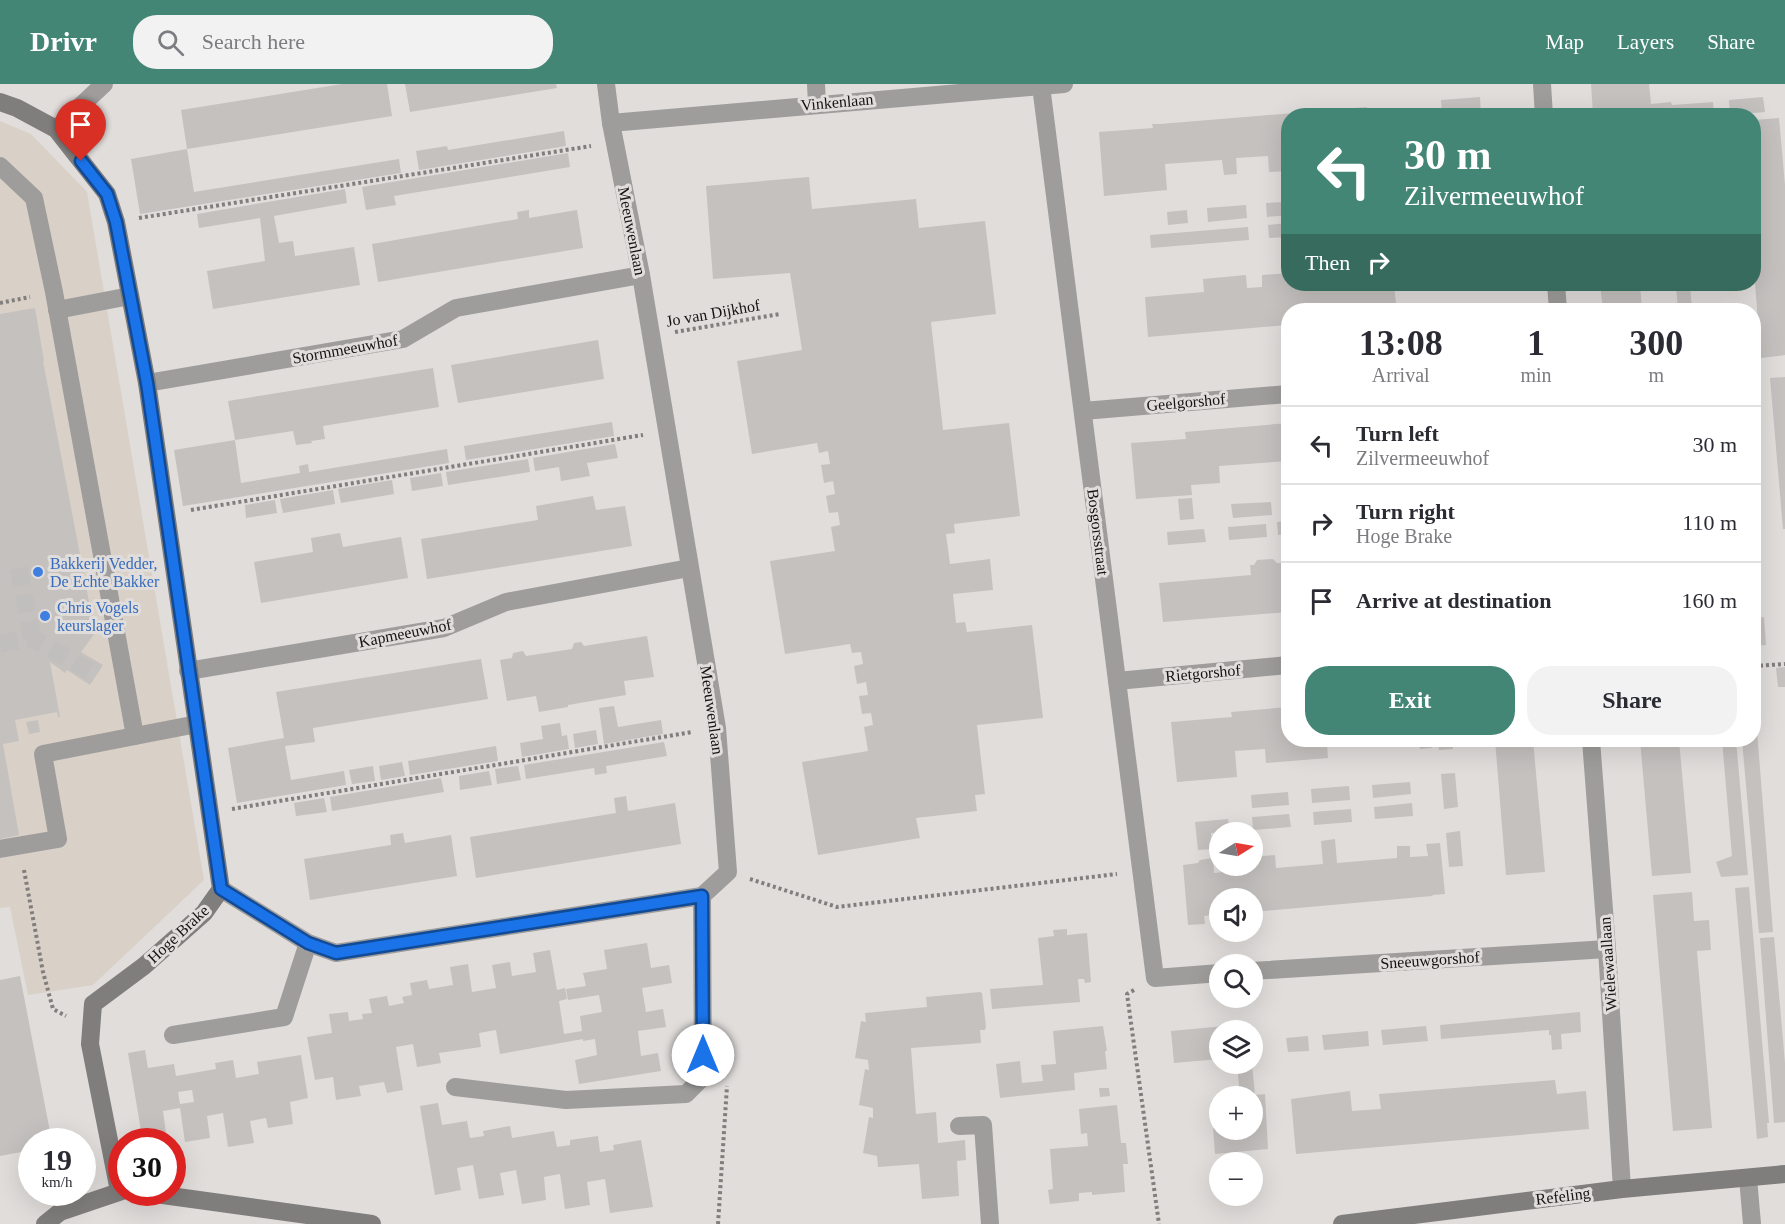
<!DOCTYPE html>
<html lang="en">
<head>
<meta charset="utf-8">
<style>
  body { margin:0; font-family:Georgia,serif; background:#f2f2f3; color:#2b2b33; height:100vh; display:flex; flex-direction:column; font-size:22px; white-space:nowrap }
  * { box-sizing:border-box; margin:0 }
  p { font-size:20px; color:#7c7c81 }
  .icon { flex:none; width:33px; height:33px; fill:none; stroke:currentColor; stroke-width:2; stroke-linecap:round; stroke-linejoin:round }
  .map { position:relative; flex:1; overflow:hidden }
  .side { position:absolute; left:1281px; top:219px; width:480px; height:444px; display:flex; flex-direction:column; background:#fff; border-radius:24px; box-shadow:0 6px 24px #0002 }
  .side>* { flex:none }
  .hud { position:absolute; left:1281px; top:24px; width:480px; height:183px; border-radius:24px; box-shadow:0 6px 24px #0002; background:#448676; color:#fff; overflow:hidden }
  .needle { width:39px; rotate:79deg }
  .controls { position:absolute; left:1209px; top:738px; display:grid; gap:12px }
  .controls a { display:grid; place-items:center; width:54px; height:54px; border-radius:50%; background:#fff; box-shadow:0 6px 24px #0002; font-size:30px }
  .speed { position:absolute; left:18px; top:1044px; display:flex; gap:12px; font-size:30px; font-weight:700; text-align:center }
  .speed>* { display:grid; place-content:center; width:78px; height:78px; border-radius:50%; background:#fff; box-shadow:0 6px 24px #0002; line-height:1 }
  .speed small { font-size:15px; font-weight:400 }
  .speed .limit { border:9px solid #d22; background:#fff; color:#111 }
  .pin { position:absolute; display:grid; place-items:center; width:51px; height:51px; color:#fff; margin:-62px -26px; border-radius:50% 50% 50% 0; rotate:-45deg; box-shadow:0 0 6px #0007 }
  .pin .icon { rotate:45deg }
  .me { position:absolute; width:66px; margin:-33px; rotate:0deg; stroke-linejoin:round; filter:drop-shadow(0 0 4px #0008) }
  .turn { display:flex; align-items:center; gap:21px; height:126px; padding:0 24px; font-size:27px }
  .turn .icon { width:78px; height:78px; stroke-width:2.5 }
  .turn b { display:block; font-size:42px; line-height:51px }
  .then { display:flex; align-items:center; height:57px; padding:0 24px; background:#0003; gap:12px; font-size:22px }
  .eta { display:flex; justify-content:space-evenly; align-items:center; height:102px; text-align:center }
  .eta b { font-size:36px; font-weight:700; line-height:42px }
  .action { display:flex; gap:12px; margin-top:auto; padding:12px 24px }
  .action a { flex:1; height:69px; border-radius:24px; background:#448676; color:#fff; font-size:24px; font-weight:700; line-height:69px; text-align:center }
  .action a+a { background:#f2f2f3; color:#2b2b33 }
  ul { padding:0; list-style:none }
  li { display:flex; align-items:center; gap:18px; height:78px; padding:0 24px; border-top:2px solid #e1e1e2 }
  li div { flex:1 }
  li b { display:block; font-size:22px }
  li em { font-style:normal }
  header { display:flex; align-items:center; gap:36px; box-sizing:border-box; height:84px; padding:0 30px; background:#448676; color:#fff }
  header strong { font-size:28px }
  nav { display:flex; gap:33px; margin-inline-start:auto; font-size:21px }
  .search { width:420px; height:54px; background:#f2f2f3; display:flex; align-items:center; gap:15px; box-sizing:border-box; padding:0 21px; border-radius:24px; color:#7c7c81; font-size:22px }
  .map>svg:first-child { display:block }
  .built { fill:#d9d0c8 }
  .building { fill:#c5c1bf; fill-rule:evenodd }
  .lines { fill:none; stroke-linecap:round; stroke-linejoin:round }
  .street-tunnel { stroke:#c1bfbd; stroke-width:18; stroke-dasharray:18 9; stroke-linecap:butt }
  .path { stroke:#817f7d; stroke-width:4; stroke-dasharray:3 3; stroke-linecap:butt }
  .lane { stroke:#9e9d9c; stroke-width:18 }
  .street { stroke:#9e9d9c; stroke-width:18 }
  .secondary { stroke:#7f7e7c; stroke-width:18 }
  .route-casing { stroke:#114b97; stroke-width:15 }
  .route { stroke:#1a73e8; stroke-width:10 }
  .shop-dot { fill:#3f7fe0; stroke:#e0dddb; stroke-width:2 }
  .labels { text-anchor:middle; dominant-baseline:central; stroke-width:6; stroke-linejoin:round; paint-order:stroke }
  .street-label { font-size:16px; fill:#141312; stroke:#e0dddb }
  .shop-label { font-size:16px; fill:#366cbe; stroke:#e0dddb; text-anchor:start }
</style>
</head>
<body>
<header>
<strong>Drivr</strong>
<div class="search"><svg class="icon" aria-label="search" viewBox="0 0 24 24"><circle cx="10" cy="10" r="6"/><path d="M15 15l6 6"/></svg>Search here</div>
<nav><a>Map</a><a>Layers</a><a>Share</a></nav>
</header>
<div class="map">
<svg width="1785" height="1140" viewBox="0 0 1785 1140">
  <rect width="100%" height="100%" fill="#e0dddb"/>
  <!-- built -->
  <polygon class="built" points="0,37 31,50 87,108 204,796 93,901 28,911 10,823 0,824"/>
  <!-- building -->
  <g class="building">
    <polygon points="342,0 387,0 392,32 187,65 181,26"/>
    <polygon points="405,0 556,0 557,4 410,28"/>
    <polygon points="1591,0 1649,0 1651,20 1671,18 1672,21 1713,18 1714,32 1652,32 1651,26 1593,31"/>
    <polygon points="1480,13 1481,32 1442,32 1441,16"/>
    <polygon points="1763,13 1765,28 1730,31 1729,16"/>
    <polygon points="1367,23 1368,32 1288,32 1288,87 1269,88 1268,72 1236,74 1237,90 1224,91 1222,76 1165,80 1167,106 1104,112 1099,48 1153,44 1152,40 1160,40"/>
    <polygon points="1779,34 1785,101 1785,271 1761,274 1754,187 1754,36"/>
    <polygon points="564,47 566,62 419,86 416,67 447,62 448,66"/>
    <polygon points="187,65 194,108 399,75 401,89 140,130 131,75"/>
    <polygon points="568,69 570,83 394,112 396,121 366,126 362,103"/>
    <polygon points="809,93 812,125 916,115 919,144 985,137 996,230 931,238 943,346 1009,339 1020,432 954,440 955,449 946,450 950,480 990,475 993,506 953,510 956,539 965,538 967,548 1032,541 1043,634 977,641 985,710 975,711 977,727 916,734 920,754 818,771 802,678 868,667 864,643 873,641 871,629 862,630 859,612 868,611 866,598 857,600 854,582 863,580 861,568 852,569 850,560 785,570 770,477 835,467 831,443 840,441 838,428 829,429 826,412 835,410 833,397 824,399 821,381 830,380 828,367 819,369 817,359 752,370 737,277 802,266 790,189 713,195 706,102"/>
    <polygon points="345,105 347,119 274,132 279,159 293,157 295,172 354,163 360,201 213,225 207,187 265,177 260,134 199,144 197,130"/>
    <polygon points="1285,110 1288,110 1288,131 1267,133 1266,119 1285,118"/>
    <polygon points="1246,121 1247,134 1208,138 1207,124"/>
    <polygon points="529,126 529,134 577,126 583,164 378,198 372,160 518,135 517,128"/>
    <polygon points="1187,126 1188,139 1168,141 1167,128"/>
    <polygon points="1288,139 1288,153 1269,154 1268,141"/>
    <polygon points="1248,143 1249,156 1151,164 1150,151"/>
    <polygon points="1288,189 1288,200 1394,200 1396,220 1384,221 1384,226 1288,226 1288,241 1148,253 1145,213 1204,208 1203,195 1246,191 1247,204 1262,203 1262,191"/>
    <polygon points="1600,200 1640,200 1642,226 1603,226"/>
    <polygon points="1695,200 1710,200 1710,206 1696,207"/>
    <polygon points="1690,201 1692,226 1678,226 1676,202"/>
    <polygon points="35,224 44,277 43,277 95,549 81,568 103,581 90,601 67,586 65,589 50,578 60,633 58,633 57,628 15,636 19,657 3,660 19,751 0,755 0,230"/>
    <polygon points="598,256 604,295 458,319 451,281"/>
    <polygon points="433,284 439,323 323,342 325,355 311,357 312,359 296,361 293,347 235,356 228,317"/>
    <polygon points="1785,293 1785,445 1783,445 1770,294"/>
    <polygon points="612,338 614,352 466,376 464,362"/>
    <polygon points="1288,339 1288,377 1219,382 1220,399 1191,401 1192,411 1136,415 1131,359 1186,355 1185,348"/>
    <polygon points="235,356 241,399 300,389 299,382 308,380 309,388 447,365 449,379 183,422 174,366"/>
    <polygon points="615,360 618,374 587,379 590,392 561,397 559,383 535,387 533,374"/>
    <polygon points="528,375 530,388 448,401 446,388"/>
    <polygon points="441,389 443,402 412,407 410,394"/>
    <polygon points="392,396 394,410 341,419 338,405"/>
    <polygon points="333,406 335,420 283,429 280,415"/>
    <polygon points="593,412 596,426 625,422 632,462 427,495 421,455 538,436 536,422"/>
    <polygon points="1192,414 1194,435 1180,436 1178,415"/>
    <polygon points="275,416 277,429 246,434 245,421"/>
    <polygon points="1271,418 1272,431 1233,434 1231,420"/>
    <polygon points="1288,437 1288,450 1278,451 1277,438"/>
    <polygon points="1266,440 1267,453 1229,456 1228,443"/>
    <polygon points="1204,445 1206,458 1168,461 1167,448"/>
    <polygon points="340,449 343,463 401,453 408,494 261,519 254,478 313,468 311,454"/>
    <polygon points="1273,475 1277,479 1281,479 1281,487 1288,486 1288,528 1163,538 1159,499 1251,491 1250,481 1254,481 1257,476"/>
    <polygon points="1764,533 1766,561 1754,562 1754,534"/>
    <polygon points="647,552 654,593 624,597 626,611 568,621 568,623 539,628 536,612 507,617 500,576 512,574 513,569 523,567 526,572 572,565 574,559 581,558 584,562"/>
    <polygon points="481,575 488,615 313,644 315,658 285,662 291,696 344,687 346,701 237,719 228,664 284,654 276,608"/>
    <polygon points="1785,583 1785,603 1778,603 1776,584"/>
    <polygon points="614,622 618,643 661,636 663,650 604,660 599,624"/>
    <polygon points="1288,623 1288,656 1360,656 1360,657 1327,660 1328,674 1266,679 1265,665 1235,667 1237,693 1177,698 1171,638 1232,633 1231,628"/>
    <polygon points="1754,627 1756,634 1773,848 1759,849 1742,656 1754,656"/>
    <polygon points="38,636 40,648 29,650 26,638"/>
    <polygon points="560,639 562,652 567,651 569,665 522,673 520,659 543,655 541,642"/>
    <polygon points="596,646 598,660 575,664 573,650"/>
    <polygon points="1419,656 1432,656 1432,664 1420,665"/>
    <polygon points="1438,656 1452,656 1453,665 1439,666"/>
    <polygon points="1495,656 1533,656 1545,788 1506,791"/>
    <polygon points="1640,656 1679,656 1691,789 1652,792"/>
    <polygon points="1722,656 1736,656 1748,791 1721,793 1716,778 1732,772"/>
    <polygon points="664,658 667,672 606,682 607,689 595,691 594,684 526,695 524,681"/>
    <polygon points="496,662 498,677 410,691 408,677"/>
    <polygon points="402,678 405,692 381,696 379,682"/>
    <polygon points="373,682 375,697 352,700 349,686"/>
    <polygon points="518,682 521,696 497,700 495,685"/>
    <polygon points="489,687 492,701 460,706 459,692"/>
    <polygon points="1455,689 1458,723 1444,725 1441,690"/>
    <polygon points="441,694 444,708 332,727 330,713"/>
    <polygon points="1410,698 1411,710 1373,714 1372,701"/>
    <polygon points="1349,702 1350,716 1312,719 1311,705"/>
    <polygon points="1288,708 1289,721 1252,724 1251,711"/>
    <polygon points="626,712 628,727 675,719 681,760 476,794 470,753 616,729 614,714"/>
    <polygon points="324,714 327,728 296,732 294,719"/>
    <polygon points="1412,719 1413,732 1375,735 1374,723"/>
    <polygon points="1351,725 1352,738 1314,741 1313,728"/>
    <polygon points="1289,730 1291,743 1253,746 1252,733"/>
    <polygon points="1228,735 1230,748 1211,749 1212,765 1198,766 1195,738"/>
    <polygon points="1460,747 1463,782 1449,783 1446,749"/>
    <polygon points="403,749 405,759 451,751 457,792 310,816 304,775 391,761 390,751"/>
    <polygon points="1335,755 1337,779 1397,774 1397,762 1410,762 1410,773 1428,772 1426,760 1440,759 1445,810 1433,811 1432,812 1252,828 1252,814 1220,814 1220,830 1204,832 1205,840 1188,841 1183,781 1198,779 1200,776 1213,774 1214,789 1245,786 1245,782 1252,782 1252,773 1275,771 1276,784 1323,780 1321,757"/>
    <polygon points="1749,803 1769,1039 1767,1039 1768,1053 1757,1055 1735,804"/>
    <polygon points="1692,808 1694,837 1709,836 1711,866 1697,867 1712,1044 1673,1047 1653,811"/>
    <polygon points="1067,845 1067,851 1087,849 1091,898 1085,899 1084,895 1078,895 1080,918 992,925 990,905 1043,901 1038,854 1054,852 1053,846"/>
    <polygon points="1774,853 1785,979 1785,1038 1774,1039 1760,854"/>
    <polygon points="647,859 651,884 669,881 672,899 642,904 646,928 663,925 666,943 638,947 641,972 658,969 661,987 579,1000 575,976 597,971 595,955 583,957 583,955 500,970 496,946 479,949 481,963 439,969 441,979 417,983 413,960 396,963 403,1006 387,1009 384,998 359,1002 361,1012 336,1016 333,993 315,996 307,953 332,949 329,930 348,928 349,937 363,935 362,930 372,929 369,915 387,912 389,922 404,919 402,913 412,911 410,899 427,896 429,905 453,901 450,883 468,880 472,908 496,904 492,881 510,878 512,892 536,888 533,869 550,866 557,906 565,904 567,915 559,917 564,950 582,947 580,932 602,928 599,911 568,916 566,905 586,902 583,889 607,885 604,866"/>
    <polygon points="20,892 52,1058 32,1058 32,1066 0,1072 0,896"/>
    <polygon points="980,908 982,909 986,942 985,946 980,946 981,959 911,964 916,1030 936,1028 938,1059 965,1056 966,1076 957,1077 959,1112 922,1115 919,1080 878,1083 877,1072 863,1069 869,1033 873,1034 873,1024 859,1021 865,985 869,986 868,976 855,974 861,937 866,938 865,929 927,923 926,913"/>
    <polygon points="1580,928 1581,948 1561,950 1562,965 1552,966 1551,951 1549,951 1549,946 1441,955 1440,941"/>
    <polygon points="1246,940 1247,946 1220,946 1220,975 1174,979 1171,947"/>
    <polygon points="1103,942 1107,967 1105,967 1107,985 1074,989 1075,1006 1000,1014 996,980 1020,977 1022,999 1043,997 1041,981 1056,980 1053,947"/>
    <polygon points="1426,942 1428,957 1383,961 1381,946"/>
    <polygon points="1368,947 1369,962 1324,966 1322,951"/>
    <polygon points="1308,952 1309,967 1288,968 1286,954"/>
    <path d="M145 966 148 984 174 980 176 992 216 985 215 979 233 976 236 994 259 990 257 978 301 971 308 1014 290 1018 293 1040 268 1044 266 1034 250 1037 254 1059 228 1063 223 1029 207 1032 210 1054 185 1058 180 1024 163 1027 166 1049 142 1053 128 969ZM192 1006 194 1018 180 1020 178 1008Z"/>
    <polygon points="1237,980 1252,980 1255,1011 1265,1010 1268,1065 1215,1070 1211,1017 1220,1016 1220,1046 1252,1046 1252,1012 1240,1012"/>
    <polygon points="1555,996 1557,1010 1586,1007 1589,1045 1296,1070 1291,1015 1350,1007 1352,1027 1381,1025 1379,1010"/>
    <polygon points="1099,1004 1109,1004 1110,1012 1100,1013"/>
    <polygon points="438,1019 442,1041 467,1037 470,1054 484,1052 483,1047 510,1042 512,1054 554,1047 557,1063 570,1061 570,1056 598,1052 600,1068 614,1066 613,1061 641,1056 653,1123 610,1129 605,1095 587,1098 590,1121 565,1125 560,1090 544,1093 546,1116 522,1120 516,1086 500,1089 504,1111 479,1115 473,1081 457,1084 461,1106 435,1111 420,1022"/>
    <polygon points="1117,1021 1121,1059 1126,1059 1128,1080 1123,1080 1125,1108 1092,1111 1092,1108 1079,1109 1079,1117 1050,1120 1048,1106 1053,1105 1050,1065 1088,1062 1087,1049 1081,1050 1079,1025"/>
  </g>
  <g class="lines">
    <!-- street-tunnel -->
    <g class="street-tunnel">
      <polyline points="19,484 32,554"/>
      <polyline points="0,560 32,554 97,591"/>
    </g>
    <!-- path -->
    <g class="path">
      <polyline points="139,134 591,62"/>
      <polyline points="0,219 30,213"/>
      <polyline points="675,248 780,230"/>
      <polyline points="191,426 643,351"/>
      <polyline points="1754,582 1785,580"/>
      <polyline points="232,725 692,648"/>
      <polyline points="24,786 43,888 53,925 66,932"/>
      <polyline points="750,795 837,823 1117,790"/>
      <polyline points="1134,906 1127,910 1159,1140"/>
      <polyline points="718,1140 727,1002"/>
    </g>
    <!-- lane -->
    <g class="lane">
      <polyline points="816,0 817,20"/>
      <polyline points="0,82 34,114 54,208 135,652 197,640"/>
      <polyline points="57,226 130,212"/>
      <polyline points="0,765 58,755 43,670 135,652"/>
      <polyline points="959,1042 983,1041 990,1140"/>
    </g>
    <!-- street -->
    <g class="street">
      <polyline points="1542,0 1544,32"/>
      <polyline points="1041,2 1155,894 1220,889"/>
      <polyline points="611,39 1064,0"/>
      <polyline points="56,45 104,0"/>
      <polyline points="1556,200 1558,226"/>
      <polyline points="147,299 403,255 456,224 641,191"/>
      <polyline points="1083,327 1288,310"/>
      <polyline points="188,587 444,544 506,518 689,484"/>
      <polyline points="1117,597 1288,581"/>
      <polyline points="1591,656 1607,865 1622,1105"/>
      <polyline points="221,805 308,859 336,869 702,812"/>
      <polyline points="1252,887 1607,865"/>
      <polyline points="173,951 284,933 308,859"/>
      <polyline points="455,1003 566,1016 686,1010 703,993 702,812 728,788 717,644 641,191 611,39 606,0"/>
      <polyline points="1748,1094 1752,1140"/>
    </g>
    <!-- secondary -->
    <g class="secondary">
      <polyline points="0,18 17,24 56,45 107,110 116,138 147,299 221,805 204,829 144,882 93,920 90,960 119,1107"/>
      <polyline points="141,1108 372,1140"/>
      <polyline points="45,1140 60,1128 122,1107"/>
      <polyline points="1342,1140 1622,1105 1785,1090"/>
    </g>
  </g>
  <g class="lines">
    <defs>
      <polyline id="route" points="81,77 107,110 116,138 147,299 221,805 308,859 336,869 702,812 703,971"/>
    </defs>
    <!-- route casing -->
    <use href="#route" class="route-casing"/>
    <!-- route -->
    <use href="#route" class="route"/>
  </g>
  <!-- markers -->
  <g class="shop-dot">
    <circle cx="38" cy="488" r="6"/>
    <circle cx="45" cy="532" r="6"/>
  </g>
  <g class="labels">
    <!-- street labels -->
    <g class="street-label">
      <text transform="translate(837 18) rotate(-5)">Vinkenlaan</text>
      <text transform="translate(632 147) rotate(79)">Meeuwenlaan</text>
      <text transform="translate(713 229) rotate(-10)">Jo van Dijkhof</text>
      <text transform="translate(345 265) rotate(-10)">Stormmeeuwhof</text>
      <text transform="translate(1186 318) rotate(-5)">Geelgorshof</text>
      <text transform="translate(1098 448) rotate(83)">Bosgorsstraat</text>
      <text transform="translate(405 549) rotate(-11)">Kapmeeuwhof</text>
      <text transform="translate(1203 589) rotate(-5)">Rietgorshof</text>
      <text transform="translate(712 626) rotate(82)">Meeuwenlaan</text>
      <text transform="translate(178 850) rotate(-43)">Hoge Brake</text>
      <text transform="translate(1430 876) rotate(-4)">Sneeuwgorshof</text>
      <text transform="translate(1608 880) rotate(-94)">Wielewaallaan</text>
      <text transform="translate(1563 1112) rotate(-7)">Refeling</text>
    </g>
    <!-- shop labels -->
    <g class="shop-label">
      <text x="50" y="479">Bakkerij Vedder,<tspan x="50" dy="18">De Echte Bakker</tspan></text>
      <text x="57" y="523">Chris Vogels<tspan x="57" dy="18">keurslager</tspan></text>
    </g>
  </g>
</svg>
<div class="controls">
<a><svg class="needle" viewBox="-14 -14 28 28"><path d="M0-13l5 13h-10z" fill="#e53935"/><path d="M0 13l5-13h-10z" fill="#7c7c81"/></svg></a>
<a><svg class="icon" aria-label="sound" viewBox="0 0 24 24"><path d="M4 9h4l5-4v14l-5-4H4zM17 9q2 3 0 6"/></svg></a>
<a><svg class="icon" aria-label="search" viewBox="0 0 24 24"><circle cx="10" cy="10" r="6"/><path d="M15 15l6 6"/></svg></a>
<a><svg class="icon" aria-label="layers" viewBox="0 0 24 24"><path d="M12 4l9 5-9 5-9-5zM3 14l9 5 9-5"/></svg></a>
<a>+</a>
<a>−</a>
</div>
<div class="speed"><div>19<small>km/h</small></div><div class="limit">30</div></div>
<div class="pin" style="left:81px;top:77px;background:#d93025"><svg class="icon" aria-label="arrive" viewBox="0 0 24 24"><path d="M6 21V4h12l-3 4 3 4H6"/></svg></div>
<svg class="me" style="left:703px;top:971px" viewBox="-20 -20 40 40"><circle r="19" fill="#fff"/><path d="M0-13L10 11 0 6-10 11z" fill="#1a73e8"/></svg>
<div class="hud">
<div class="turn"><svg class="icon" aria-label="left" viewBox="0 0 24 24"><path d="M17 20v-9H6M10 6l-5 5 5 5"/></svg><div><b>30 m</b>Zilvermeeuwhof</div></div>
<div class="then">Then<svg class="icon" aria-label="right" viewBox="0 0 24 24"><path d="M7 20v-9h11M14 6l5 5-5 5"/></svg></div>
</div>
<section class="side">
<div class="eta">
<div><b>13:08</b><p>Arrival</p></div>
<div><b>1</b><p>min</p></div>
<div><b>300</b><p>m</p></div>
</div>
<ul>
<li><svg class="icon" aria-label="left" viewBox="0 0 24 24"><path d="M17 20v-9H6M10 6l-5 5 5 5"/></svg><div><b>Turn left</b><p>Zilvermeeuwhof</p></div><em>30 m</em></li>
<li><svg class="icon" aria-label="right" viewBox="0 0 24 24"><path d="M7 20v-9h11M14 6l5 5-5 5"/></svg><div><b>Turn right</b><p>Hoge Brake</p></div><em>110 m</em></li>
<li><svg class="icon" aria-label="arrive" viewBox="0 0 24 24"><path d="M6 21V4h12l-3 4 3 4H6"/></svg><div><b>Arrive at destination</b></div><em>160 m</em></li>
</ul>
<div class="action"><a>Exit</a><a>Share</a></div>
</section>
</div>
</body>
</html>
